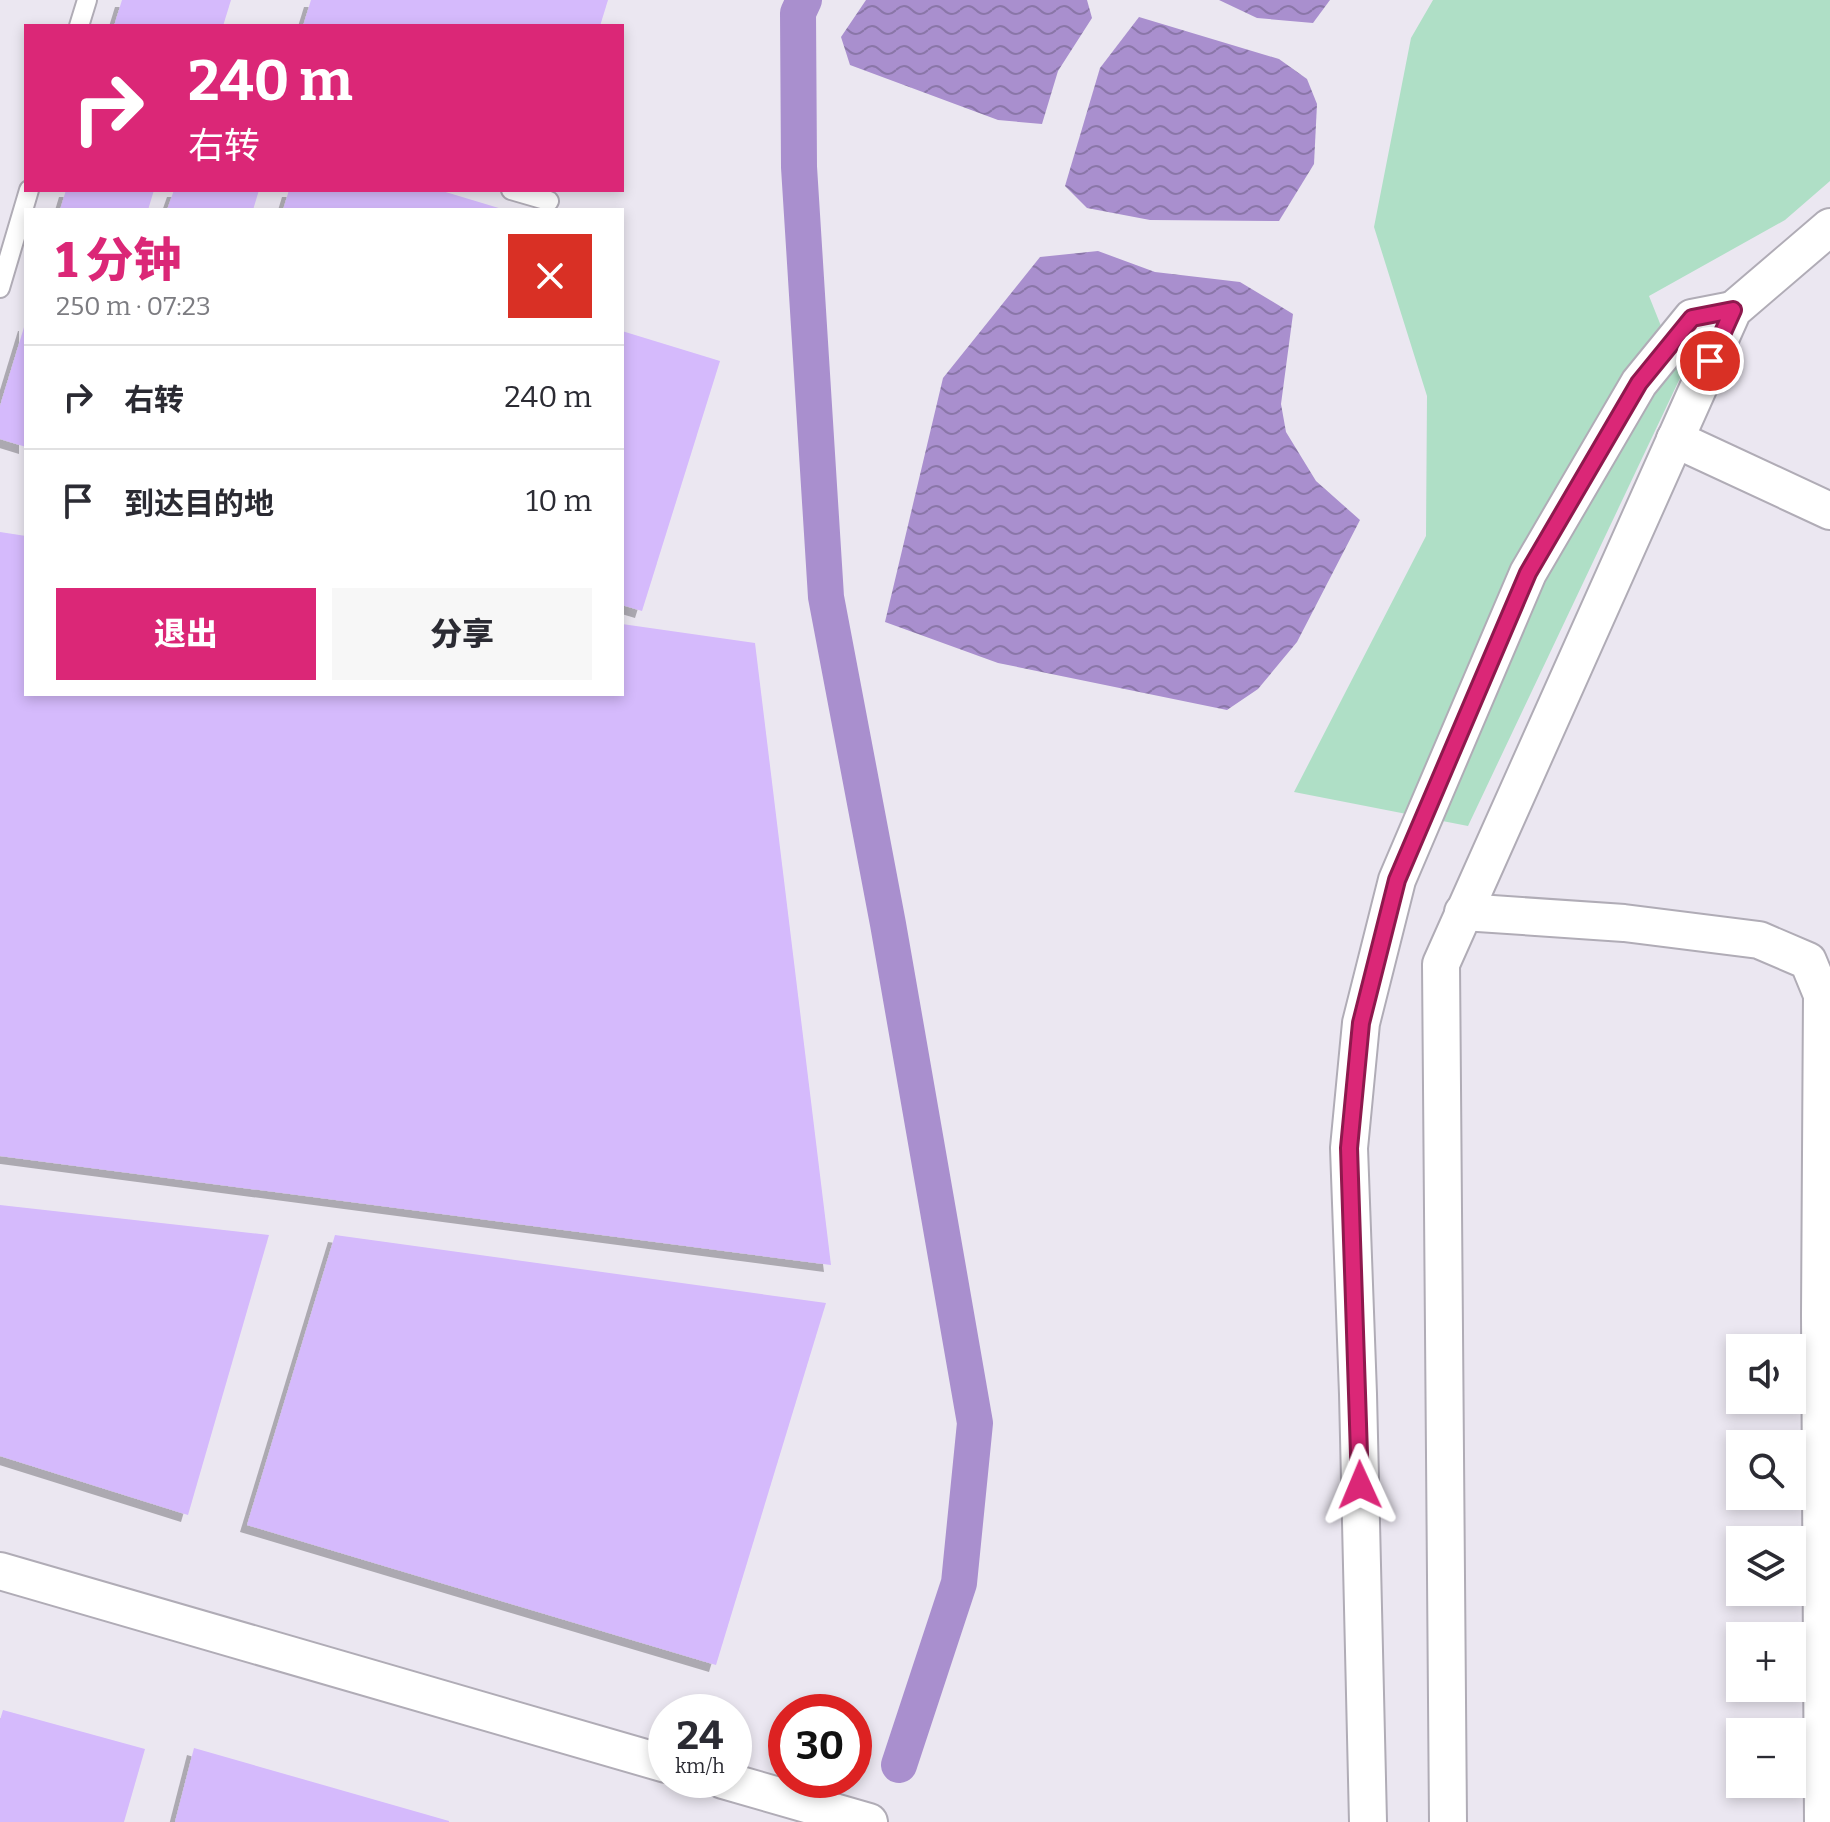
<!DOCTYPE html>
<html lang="zh">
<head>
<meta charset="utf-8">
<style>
  body { margin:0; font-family:Bitter,"Noto Sans SC",serif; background:#f7f7f7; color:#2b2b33; height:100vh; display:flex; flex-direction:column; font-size:30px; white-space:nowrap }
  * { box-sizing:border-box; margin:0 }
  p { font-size:26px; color:#7c7c81 }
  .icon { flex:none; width:44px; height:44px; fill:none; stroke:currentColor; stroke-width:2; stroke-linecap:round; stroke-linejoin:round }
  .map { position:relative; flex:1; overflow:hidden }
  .panel { position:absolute; left:24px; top:208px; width:600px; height:488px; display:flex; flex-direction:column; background:#fff; border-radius:0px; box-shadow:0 4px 12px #0003 }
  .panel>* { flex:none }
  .banner { position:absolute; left:24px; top:24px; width:600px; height:168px; border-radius:0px; box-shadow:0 4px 12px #0003; background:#db2777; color:#fff; overflow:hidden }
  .buttons { position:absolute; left:1726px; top:1334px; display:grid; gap:16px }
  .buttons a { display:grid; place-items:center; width:80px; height:80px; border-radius:0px; background:#fff; box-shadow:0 4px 12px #0003; font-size:40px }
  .speed { position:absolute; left:648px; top:1694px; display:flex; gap:16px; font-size:40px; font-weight:700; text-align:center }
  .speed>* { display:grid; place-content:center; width:104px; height:104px; border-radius:50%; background:#fff; box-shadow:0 4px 12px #0003; line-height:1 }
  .speed small { font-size:20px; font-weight:400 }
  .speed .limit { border:12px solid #d22; background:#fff; color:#111 }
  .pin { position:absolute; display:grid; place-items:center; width:68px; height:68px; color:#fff; margin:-34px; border:4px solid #fff; border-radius:50%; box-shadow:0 2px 8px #0007 }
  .me { position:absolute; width:88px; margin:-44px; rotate:359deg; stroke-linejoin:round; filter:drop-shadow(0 0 6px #0008) }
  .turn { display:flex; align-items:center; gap:28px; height:168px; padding:0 32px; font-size:36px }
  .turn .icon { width:104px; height:104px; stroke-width:2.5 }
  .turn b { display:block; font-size:56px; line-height:68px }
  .round { display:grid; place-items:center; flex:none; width:84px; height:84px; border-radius:0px; background:#f7f7f7 }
  .summary { display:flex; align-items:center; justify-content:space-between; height:136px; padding:0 32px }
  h1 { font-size:48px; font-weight:800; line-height:60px; color:#db2777 }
  .button { display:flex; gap:16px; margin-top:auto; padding:16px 32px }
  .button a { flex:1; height:92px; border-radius:0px; background:#db2777; color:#fff; font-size:32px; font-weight:800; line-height:92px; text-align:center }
  .button a+a { background:#f7f7f7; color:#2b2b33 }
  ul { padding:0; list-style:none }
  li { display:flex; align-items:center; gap:24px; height:104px; padding:0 32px; border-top:2px solid #e1e1e2 }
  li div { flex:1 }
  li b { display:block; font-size:30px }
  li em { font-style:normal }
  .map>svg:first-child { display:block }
  .green { fill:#afdfc6 }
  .water { fill:url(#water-waves) }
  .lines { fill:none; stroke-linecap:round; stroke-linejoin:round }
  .canal { stroke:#a98fce; stroke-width:36 }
  .building { fill:#d5bafc; filter:url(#shadow) }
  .service-casing { stroke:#b0acb6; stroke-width:22 }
  .minor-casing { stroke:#b0acb6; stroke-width:40 }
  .service { stroke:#fff; stroke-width:18 }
  .minor { stroke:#fff; stroke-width:36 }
  .route-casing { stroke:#8e194d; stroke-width:20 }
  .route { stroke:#db2777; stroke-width:14 }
</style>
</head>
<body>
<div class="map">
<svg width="1830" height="1822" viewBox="0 0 1830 1822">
  <defs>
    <pattern id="water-waves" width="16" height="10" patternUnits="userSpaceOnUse" patternTransform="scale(2)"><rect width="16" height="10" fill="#a98fce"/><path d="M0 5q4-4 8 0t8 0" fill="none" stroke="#8a76a8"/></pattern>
    <filter id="shadow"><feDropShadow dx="-7" dy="7" stdDeviation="0" flood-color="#0004"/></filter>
  </defs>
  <rect width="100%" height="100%" fill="#ebe7f1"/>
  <!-- green -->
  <polygon class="green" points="1433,0 1830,0 1830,181 1785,220 1649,296 1681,376 1468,826 1294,792 1426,536 1427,396 1374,227 1411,38"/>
  <!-- water -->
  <g class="water">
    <polygon points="866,0 1087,0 1092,18 1058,71 1042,124 998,120 850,65 841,37"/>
    <polygon points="1219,0 1330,0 1313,23 1257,18"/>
    <polygon points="1139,17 1279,59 1307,79 1317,104 1314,164 1279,221 1150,220 1087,208 1065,186 1100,68"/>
    <polygon points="1098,251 1155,272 1240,282 1293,314 1281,404 1286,432 1316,481 1360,520 1297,642 1258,689 1227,710 998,663 885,622 943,378 1040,257"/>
  </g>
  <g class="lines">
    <!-- canal -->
    <polyline class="canal" points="804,0 798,13 799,167 826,597 888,924 975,1423 959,1583 899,1765"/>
  </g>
  <!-- building -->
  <g class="building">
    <polygon points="122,0 231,0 223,26 114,26"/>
    <polygon points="311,0 608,0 600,26 303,26"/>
    <polygon points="66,190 154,190 148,210 60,210"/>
    <polygon points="174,190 259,190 253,210 167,210"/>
    <polygon points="289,190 439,190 502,209 283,210"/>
    <polygon points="25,324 26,324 26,447 0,439 0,406"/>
    <polygon points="622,331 720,361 642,611 622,605"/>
    <polygon points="0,532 26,536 26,694 622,694 622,624 755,643 831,1265 0,1156"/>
    <polygon points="0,1205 269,1235 188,1515 0,1456"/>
    <polygon points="335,1235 826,1303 716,1665 247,1525"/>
    <polygon points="3,1710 145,1749 124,1822 0,1822 0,1720"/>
    <polygon points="194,1748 449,1821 449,1822 175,1822"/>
  </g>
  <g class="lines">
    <defs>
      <g id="service">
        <polyline points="79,26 87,0"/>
        <polyline points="511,190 549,201"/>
        <polyline points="0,288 29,190"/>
      </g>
      <g id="minor">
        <polyline points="1675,439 1830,511"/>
        <polyline points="1463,912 1624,923 1759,940 1808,961 1822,995 1820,1315 1823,1822"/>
        <polyline points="0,1571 666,1764"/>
        <polyline points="723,1780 869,1822"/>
        <polyline points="1368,1822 1358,1394 1349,1148 1361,1023 1397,880 1528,573 1639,383 1692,318 1733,310"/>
        <polyline points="1448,1822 1441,964 1733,310 1830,227"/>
      </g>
    </defs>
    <!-- service casing -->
    <use href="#service" class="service-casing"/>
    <!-- minor casing -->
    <use href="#minor" class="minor-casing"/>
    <!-- service -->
    <use href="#service" class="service"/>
    <!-- minor -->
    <use href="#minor" class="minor"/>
  </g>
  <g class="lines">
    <defs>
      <polyline id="route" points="1360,1485 1349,1148 1361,1023 1397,880 1528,573 1639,383 1692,318 1733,310 1710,361"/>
    </defs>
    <!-- route casing -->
    <use href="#route" class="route-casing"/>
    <!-- route -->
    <use href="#route" class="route"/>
  </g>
</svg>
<div class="buttons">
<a><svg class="icon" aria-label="sound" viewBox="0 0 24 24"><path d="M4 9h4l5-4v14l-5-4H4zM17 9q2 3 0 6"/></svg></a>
<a><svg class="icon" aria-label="search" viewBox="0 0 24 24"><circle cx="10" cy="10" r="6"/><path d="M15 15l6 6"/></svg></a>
<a><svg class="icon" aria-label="layers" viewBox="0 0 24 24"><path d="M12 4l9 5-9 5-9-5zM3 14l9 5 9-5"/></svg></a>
<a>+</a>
<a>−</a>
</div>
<div class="speed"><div>24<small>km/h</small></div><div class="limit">30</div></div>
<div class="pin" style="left:1710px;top:361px;background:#d93025"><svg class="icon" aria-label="arrive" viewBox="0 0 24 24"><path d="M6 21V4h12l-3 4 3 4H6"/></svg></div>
<svg class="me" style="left:1360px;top:1485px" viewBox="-20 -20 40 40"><path d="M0-17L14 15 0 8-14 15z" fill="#db2777" stroke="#fff" stroke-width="4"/></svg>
<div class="banner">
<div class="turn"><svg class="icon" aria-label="right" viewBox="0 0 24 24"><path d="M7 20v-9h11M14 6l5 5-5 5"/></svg><div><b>240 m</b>右转</div></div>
</div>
<section class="panel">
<div class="summary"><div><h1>1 分钟</h1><p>250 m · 07:23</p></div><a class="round" style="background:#d93025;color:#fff"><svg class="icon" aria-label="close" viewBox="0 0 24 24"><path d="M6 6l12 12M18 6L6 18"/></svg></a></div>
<ul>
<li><svg class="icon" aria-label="right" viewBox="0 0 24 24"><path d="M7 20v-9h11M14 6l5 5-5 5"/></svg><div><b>右转</b></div><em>240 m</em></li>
<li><svg class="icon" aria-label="arrive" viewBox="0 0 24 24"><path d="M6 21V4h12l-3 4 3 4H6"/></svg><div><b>到达目的地</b></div><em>10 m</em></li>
</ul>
<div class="button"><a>退出</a><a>分享</a></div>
</section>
</div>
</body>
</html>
